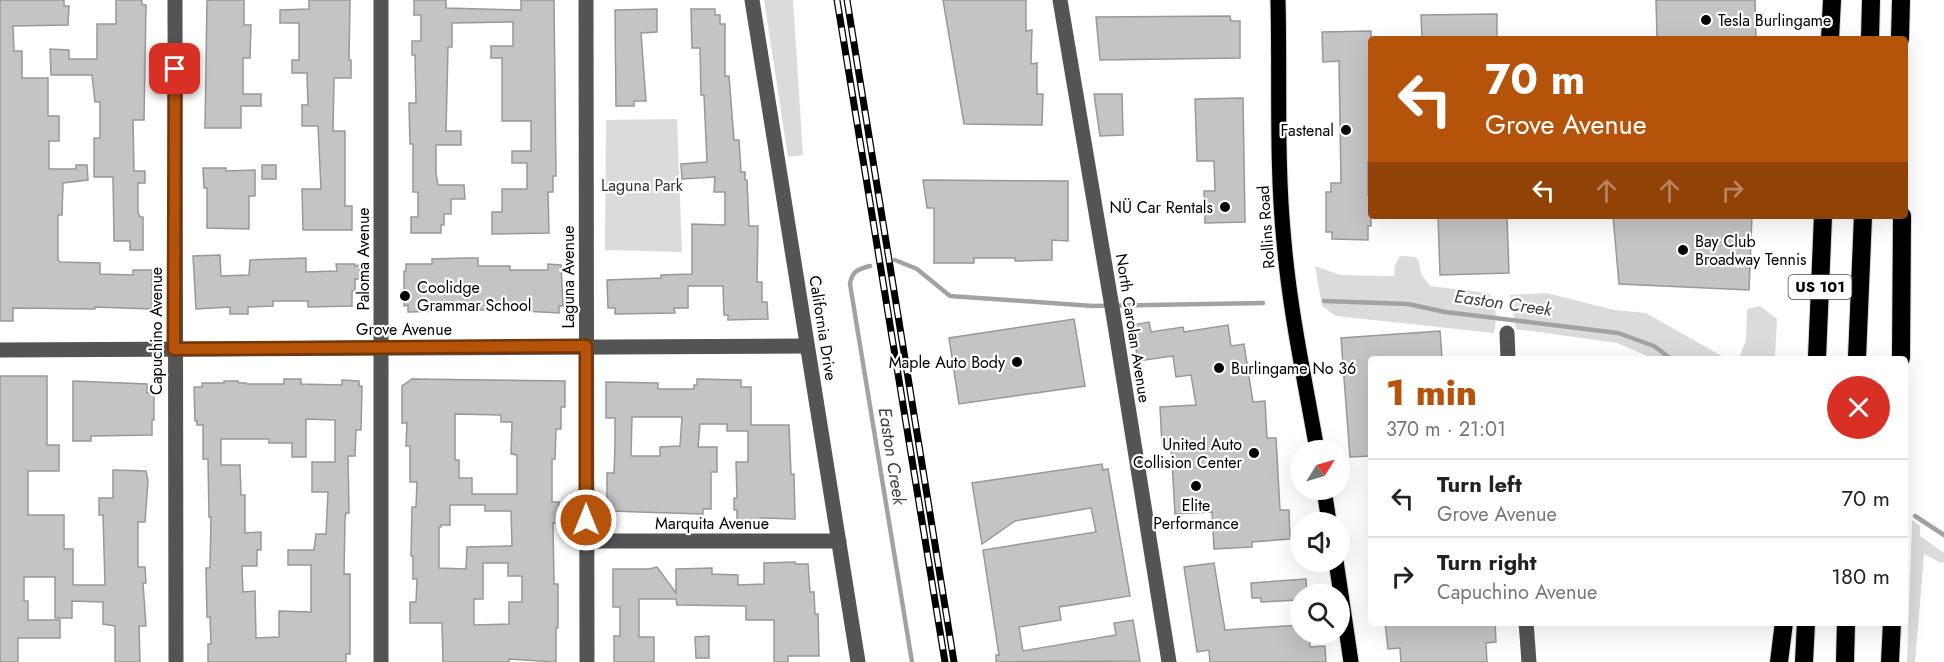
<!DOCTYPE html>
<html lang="en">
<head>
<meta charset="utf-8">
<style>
  body { margin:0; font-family:Jost,sans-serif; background:#f6f6f6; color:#222; height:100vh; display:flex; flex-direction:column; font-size:22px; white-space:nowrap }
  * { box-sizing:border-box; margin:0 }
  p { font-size:20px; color:#767676 }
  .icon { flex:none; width:33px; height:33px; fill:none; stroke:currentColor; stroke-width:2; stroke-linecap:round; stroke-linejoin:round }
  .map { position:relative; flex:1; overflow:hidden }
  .sheet { position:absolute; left:1368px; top:356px; width:540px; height:270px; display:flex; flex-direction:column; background:#fff; border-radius:6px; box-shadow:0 6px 24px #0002 }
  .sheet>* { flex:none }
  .hud { position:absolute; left:1368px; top:36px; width:540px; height:183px; border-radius:6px; box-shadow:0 6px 24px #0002; background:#b45309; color:#fff; overflow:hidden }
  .needle { width:39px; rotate:53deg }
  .buttons { position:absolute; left:1290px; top:440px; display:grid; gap:12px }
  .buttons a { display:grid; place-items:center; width:60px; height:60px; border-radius:50%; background:#fff; box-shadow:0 6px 24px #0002; font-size:30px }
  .pin { position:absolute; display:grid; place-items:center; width:51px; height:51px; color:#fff; margin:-26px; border-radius:12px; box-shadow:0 3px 9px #0006 }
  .me { position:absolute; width:66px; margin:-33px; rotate:0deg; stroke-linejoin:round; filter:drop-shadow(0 0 4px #0008) }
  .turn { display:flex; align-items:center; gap:21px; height:126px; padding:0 18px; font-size:27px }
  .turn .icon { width:78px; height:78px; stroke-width:2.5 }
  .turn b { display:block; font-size:42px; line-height:51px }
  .lanes { display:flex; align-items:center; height:57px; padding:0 18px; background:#0003; justify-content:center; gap:30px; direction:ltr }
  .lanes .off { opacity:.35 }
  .round { display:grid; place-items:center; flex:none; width:63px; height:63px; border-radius:32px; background:#f6f6f6 }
  .head { display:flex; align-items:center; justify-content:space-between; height:102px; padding:0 18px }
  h1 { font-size:36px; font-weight:800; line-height:45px; color:#b45309 }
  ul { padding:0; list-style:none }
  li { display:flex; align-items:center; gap:18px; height:78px; padding:0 18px; border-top:2px solid #e0e0e0 }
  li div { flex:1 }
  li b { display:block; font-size:22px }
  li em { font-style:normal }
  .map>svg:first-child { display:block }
  .green { fill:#dbdbdb }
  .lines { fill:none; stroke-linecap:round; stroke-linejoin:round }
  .stream { stroke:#a2a2a2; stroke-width:4.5 }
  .building { fill:#c4c4c4; stroke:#989898; stroke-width:1.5; fill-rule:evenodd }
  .major-casing { stroke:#dbdbdb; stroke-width:17 }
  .highway-casing { stroke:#dbdbdb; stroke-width:20 }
  .minor { stroke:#545454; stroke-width:15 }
  .major { stroke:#000; stroke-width:15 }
  .highway { stroke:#000; stroke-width:18 }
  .rail-casing { stroke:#000; stroke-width:7 }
  .rail { stroke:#fff; stroke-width:4.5; stroke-dasharray:14; stroke-linecap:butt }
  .route-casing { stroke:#753606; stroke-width:15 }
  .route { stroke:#b45309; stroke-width:10 }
  .poi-dot { fill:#000; stroke:#fff; stroke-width:2 }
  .labels { text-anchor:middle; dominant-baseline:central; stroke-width:4.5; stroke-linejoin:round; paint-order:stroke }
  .shield { fill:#fff; stroke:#4c4c4c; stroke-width:1.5 }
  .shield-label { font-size:15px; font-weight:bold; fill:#000 }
  .poi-label { font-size:16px; fill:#000; stroke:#fff; text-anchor:start }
  .park-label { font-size:16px; fill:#323232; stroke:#fff }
  .street-label { font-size:16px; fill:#000; stroke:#fff }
  .water-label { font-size:18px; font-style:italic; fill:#434343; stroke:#fff }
</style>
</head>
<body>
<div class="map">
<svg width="1944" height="662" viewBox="0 0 1944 662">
  <rect width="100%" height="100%" fill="#fff"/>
  <!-- green -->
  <g class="green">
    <polygon points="764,0 793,0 803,155 788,157"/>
    <polygon points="677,119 682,252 605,250 606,120"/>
    <path d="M1400 256 1415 257 1419 261 1421 274 1430 286 1488 293C1497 302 1497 320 1494 333L1336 316 1322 306 1315 266 1340 275 1394 276 1395 265Z"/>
    <polygon points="1547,293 1614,310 1646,313 1725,358 1652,358 1617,343 1516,329 1510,295"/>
    <polygon points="1760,306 1777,319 1775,358 1739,358 1746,340 1747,309"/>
    <polygon points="1912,520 1920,526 1920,536 1944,553 1944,562 1941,563 1924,554 1915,662 1907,662"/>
  </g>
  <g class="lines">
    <!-- stream -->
    <g class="stream">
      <polyline points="895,260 917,269 950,296 1093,306 1263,303"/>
      <path d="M870 266C858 269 852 271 850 284L912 662"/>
      <polyline points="1324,301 1408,304 1445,312 1618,333 1654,346 1670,358"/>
      <polyline points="1915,516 1944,535"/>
    </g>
  </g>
  <!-- building -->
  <g class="building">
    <polygon points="0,0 64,0 64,6 69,6 68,25 13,26 14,51 22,51 22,78 48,78 48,116 59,116 59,141 49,141 49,169 76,169 76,165 87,165 88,180 63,183 62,215 58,215 58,260 60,262 100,263 100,274 133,275 133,270 152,270 152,309 95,307 95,309 13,308 13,321 0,321"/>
    <polygon points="116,0 142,0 142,5 146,5 144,120 133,120 134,171 145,171 145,183 138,183 138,212 140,217 143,217 143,250 130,250 130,241 114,241 113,177 94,177 94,138 100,138 100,102 95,102 92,75 51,75 50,49 69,50 69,59 97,59 97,24 116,24"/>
    <polygon points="209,0 244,0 244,25 251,25 250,58 243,58 243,94 261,94 261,106 241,106 241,128 205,128 207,1"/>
    <polygon points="309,0 350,0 349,60 351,60 351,78 334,78 333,131 345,131 345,206 352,206 352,230 303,230 302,189 321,189 318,126 302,126 302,105 308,105 307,73 292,73 292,60 299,60 299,23 280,23 280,10 309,9"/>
    <polygon points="414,0 446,0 446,8 521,10 521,0 554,0 556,176 553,176 553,192 548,192 549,233 492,234 492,212 502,212 502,189 527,189 527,163 512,163 512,151 531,151 531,121 502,121 502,58 491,58 491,46 513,46 513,22 452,23 452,47 448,47 446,131 461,131 461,145 436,145 436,173 438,185 464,185 465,199 451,199 451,214 444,214 444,225 441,225 441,233 411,233 411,217 418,217 418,192 413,192 413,144 410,144 409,103 416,103 415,55 412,55 412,41 421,41 421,15 414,15"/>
    <polygon points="943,0 1026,0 1026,31 1032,30 1031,64 1037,63 1037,94 1043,94 1042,125 964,124"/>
    <polygon points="1656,0 1755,0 1756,39 1657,39"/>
    <polygon points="657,9 657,32 641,33 646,101 634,101 634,106 616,106 615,10"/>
    <polygon points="691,9 715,9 715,15 720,15 720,24 725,24 725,76 729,76 734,140 739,140 741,172 745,172 745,180 747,180 749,226 758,226 757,282 762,282 762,302 767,302 768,319 728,320 728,315 724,315 723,286 688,286 688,308 674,308 675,313 615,314 615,308 608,308 607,280 661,278 661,275 692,274 692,224 725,225 725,192 714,192 715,177 682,179 681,164 707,162 704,95 701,95 700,48 692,48"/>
    <polygon points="1497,14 1497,39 1422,39 1421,15"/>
    <polygon points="1230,16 1231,21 1240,21 1240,58 1100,60 1096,17"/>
    <polygon points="1371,31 1371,162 1368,162 1368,195 1371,195 1371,226 1368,226 1368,240 1332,239 1332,232 1326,232 1326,192 1331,192 1331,183 1341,183 1339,61 1323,62 1322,32"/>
    <polygon points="1094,94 1122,94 1123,135 1100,136"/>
    <polygon points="1243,98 1245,222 1205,223 1204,191 1215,191 1214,161 1197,161 1195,99"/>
    <rect x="262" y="165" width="14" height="14"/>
    <polygon points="203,168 226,168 226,171 255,170 255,196 249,196 249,229 207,228 207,188 204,188"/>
    <polygon points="923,180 1068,181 1068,241 1052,240 1052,260 1015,261 1015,258 974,258 974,263 934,263 934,208 927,208"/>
    <polygon points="1438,216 1507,216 1509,273 1440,275"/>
    <polygon points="1613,216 1752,216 1749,290 1619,284"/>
    <polygon points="220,255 221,276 249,275 250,260 306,258 306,272 337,271 336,264 355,264 355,266 360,265 360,279 355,279 355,291 352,291 352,306 308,307 308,301 273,301 273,306 248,307 248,314 230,314 230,307 196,309 193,256"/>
    <polygon points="466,258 478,258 478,266 510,266 510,270 548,270 548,264 561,265 563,306 559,306 559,313 524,311 524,309 408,312 408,305 404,306 404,271 406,271 406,264 432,264 432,259"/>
    <polygon points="1074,319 1085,386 959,404 949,338"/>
    <polygon points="1149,322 1151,332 1183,327 1184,332 1228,325 1231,346 1244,344 1253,402 1265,401 1267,438 1276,438 1280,510 1289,510 1290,539 1252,542 1252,547 1214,549 1212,512 1175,514 1171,445 1162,445 1160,407 1196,405 1191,375 1176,377 1173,356 1138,361 1132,325"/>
    <polygon points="1440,331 1442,358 1371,358 1371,456 1350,457 1341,338"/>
    <polygon points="0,376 47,376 47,445 59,445 59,471 28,471 28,515 64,515 64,549 73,549 73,585 105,585 103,515 99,515 99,498 113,498 113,470 146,471 148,481 145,522 138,522 138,567 145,567 146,583 143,583 146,626 139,626 140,662 115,662 115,626 103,624 103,602 72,601 72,618 55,618 55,577 24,577 24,601 28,601 28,620 60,620 60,638 18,638 18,662 0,662"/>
    <path d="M284 379H301V384L342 385V380L359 381V386H362L361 430H356L355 456H348L349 513H346L345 518 344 574H350V654H346V662H208V644H211L210 617H207L206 568H210L211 517H209L208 459H203V425H197V421H195L194 387H202V383H224V381H238L239 383H246V384H284ZM306 419 335 420V462H312V492H328L326 534H316L314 550H288V565H311V612L279 611V637L256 638 255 591 243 592 242 566H257V550H261V532L245 533V495H241L240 465H221V439H269V443H292V457H306Z"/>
    <path d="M412 379 565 381V407H561V429H556L555 459H552V502H559V523H553L554 584H558V628H556V662L509 659V662H443L442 623H410V602H416L417 579H413V556H411L412 507H416L417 482H410V446H406L407 423H402V386ZM455 414 501 415V422H512L511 454 517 455V494H472V478H459V460H455ZM450 505H485V511H511L512 546 467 547 466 569 439 568V527H441V525H450ZM483 563H508V576H522V602H509V624L474 625V599H483Z"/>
    <path d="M697 379 741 380V387H751V425H789L791 474H794L795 519 760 518V521L737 520V510H734V498H737L736 462H748V431H727V424H700L698 447H717V472H711V509H703V514L639 512 612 511V506H607V473H614L615 447V418H606V382L658 383V389H694V385H697ZM632 417H682L680 446 660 447V456H631Z"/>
    <polygon points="73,381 147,384 147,393 154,393 154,420 152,420 152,435 91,436 91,441 73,441"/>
    <polygon points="1102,464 1103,470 1108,469 1130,596 1059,607 1061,620 1019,627 1023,651 1116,635 1114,623 1133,620 1140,661 996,662 996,655 999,655 983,550 1096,532 1091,508 1015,521 982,544 972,483"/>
    <polygon points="795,562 795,564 808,564 810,592 814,592 815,614 818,614 819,656 788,656 788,662 774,662 774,620 746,620 746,606 677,605 676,599 639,599 639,637 654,637 654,662 614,662 614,636 620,636 620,607 613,607 613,569 649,569 657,567 676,593 676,569 712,568 712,574 738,575 738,585 764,584 764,563"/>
    <polygon points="1214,563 1225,630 1300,625 1300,633 1309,633 1310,647 1325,646 1326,662 1210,662 1209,650 1197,652 1184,567"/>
    <polygon points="1306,579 1307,594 1300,594 1300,600 1261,602 1261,598 1252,598 1251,583"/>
    <polygon points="1385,622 1495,622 1496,642 1486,643 1487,662 1401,662 1400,648 1388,649"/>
    <polygon points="709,636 709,658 696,658 695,637"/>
  </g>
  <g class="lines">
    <defs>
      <g id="major">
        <path d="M1278 0C1280 80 1276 162 1284 242 1290 312 1305 381 1317 450"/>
        <polyline points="1324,489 1329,522"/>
        <polyline points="1336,561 1351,662"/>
      </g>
      <g id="highway">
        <polyline points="1830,39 1832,0"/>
        <polyline points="1870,39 1871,0"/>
        <polyline points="1900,39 1901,0"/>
        <polyline points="1817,358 1823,216"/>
        <polyline points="1857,358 1863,216"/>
        <polyline points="1901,358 1902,216"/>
        <polyline points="1779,662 1784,622"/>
        <polyline points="1804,662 1806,622"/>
        <polyline points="1845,662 1846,622"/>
        <polyline points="1890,662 1892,622"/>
      </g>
    </defs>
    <!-- major casing -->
    <use href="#major" class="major-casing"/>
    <!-- highway casing -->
    <use href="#highway" class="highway-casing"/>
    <!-- minor -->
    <g class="minor">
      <polyline points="175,0 176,662"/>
      <polyline points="381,0 381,662"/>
      <polyline points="586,0 587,662"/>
      <polyline points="752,0 858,662"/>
      <polyline points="1060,0 1114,319 1169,662"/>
      <polyline points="1507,333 1508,358"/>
      <polyline points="0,350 807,346"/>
      <polyline points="586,541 839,541"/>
      <polyline points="1526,622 1529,662"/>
    </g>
    <!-- major -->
    <use href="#major" class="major"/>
    <!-- highway -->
    <use href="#highway" class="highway"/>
    <defs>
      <g id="rail">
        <polyline points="837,0 945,662"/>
        <polyline points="847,0 954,662"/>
      </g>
    </defs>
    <!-- rail casing -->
    <use href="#rail" class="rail-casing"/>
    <!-- rail -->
    <use href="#rail" class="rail"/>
  </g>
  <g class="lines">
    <defs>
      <polyline id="route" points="175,69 174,349 586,346 586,520"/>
    </defs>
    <!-- route casing -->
    <use href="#route" class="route-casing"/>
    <!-- route -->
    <use href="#route" class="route"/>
  </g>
  <!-- markers -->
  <g class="poi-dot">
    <circle cx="1706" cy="20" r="6"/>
    <circle cx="1346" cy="130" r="6"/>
    <circle cx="1225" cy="207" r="6"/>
    <circle cx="1683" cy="250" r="6"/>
    <circle cx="405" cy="296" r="6"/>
    <circle cx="1017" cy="362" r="6"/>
    <circle cx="1219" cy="368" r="6"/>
    <circle cx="1254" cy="453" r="6"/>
    <circle cx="1196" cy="486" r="6"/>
  </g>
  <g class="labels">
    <!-- shield labels -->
    <rect class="shield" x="1788.5" y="275" width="63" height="24" rx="4.5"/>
    <g class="shield-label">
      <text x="1820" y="287">US 101</text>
    </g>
    <!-- poi labels -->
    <g class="poi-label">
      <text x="1718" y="20">Tesla Burlingame</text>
      <text x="1334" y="130" text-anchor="end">Fastenal</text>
      <text x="1213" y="207" text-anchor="end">NÜ Car Rentals</text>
      <text x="1695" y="241">Bay Club<tspan x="1695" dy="18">Broadway Tennis</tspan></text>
      <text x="417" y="287">Coolidge<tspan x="417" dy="18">Grammar School</tspan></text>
      <text x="1005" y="362" text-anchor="end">Maple Auto Body</text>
      <text x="1231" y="368">Burlingame No 36</text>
      <text x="1242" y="444" text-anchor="end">United Auto<tspan x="1242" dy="18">Collision Center</tspan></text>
      <text x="1196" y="505" text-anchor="middle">Elite<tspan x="1196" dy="18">Performance</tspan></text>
    </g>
    <!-- park labels -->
    <g class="park-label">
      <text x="642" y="185">Laguna Park</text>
    </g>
    <!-- street labels -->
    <g class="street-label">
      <text transform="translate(1266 227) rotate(-94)">Rollins Road</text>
      <text transform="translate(363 259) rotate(-90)">Paloma Avenue</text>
      <text transform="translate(568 277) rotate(-90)">Laguna Avenue</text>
      <text transform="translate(823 328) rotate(81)">California Drive</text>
      <text transform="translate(1133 328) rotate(81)">North Carolan Avenue</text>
      <text x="404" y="329">Grove Avenue</text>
      <text transform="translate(156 331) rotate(-90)">Capuchino Avenue</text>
      <text x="712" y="523">Marquita Avenue</text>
    </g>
    <!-- water labels -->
    <g class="water-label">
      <text transform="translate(1503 303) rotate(8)">Easton Creek</text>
      <text transform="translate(892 456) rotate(81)">Easton Creek</text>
    </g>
  </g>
</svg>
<div class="buttons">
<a><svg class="needle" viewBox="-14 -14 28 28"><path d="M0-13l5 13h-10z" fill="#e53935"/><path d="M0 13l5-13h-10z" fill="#767676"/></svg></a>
<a><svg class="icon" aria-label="sound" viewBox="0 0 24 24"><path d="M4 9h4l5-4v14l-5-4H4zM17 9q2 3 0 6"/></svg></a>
<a><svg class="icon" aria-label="search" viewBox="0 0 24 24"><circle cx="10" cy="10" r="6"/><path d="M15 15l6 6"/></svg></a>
</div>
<div class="pin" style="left:175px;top:69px;background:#d93025"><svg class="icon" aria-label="arrive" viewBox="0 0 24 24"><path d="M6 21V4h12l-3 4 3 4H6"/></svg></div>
<svg class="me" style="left:586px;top:520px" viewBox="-20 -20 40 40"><circle r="17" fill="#b45309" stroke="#fff" stroke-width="3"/><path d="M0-11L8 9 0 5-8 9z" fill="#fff"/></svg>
<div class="hud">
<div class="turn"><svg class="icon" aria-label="left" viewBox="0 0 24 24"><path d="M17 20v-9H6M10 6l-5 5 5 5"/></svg><div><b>70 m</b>Grove Avenue</div></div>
<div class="lanes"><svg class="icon" aria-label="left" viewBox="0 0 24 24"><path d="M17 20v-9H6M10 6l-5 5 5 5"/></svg><svg class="icon off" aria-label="ahead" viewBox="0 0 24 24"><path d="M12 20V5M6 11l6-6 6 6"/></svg><svg class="icon off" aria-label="ahead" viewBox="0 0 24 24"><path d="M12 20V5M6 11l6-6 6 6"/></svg><svg class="icon off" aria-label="right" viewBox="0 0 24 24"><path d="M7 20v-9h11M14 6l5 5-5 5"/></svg></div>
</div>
<section class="sheet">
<div class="head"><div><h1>1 min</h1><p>370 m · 21:01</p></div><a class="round" style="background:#d93025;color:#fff"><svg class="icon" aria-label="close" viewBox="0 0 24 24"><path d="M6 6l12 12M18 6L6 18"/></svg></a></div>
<ul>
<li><svg class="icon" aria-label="left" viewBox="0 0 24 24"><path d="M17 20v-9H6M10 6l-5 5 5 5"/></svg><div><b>Turn left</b><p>Grove Avenue</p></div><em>70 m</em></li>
<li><svg class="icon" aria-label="right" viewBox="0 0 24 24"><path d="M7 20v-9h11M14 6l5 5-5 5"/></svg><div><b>Turn right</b><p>Capuchino Avenue</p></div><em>180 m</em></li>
</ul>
</section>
</div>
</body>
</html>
